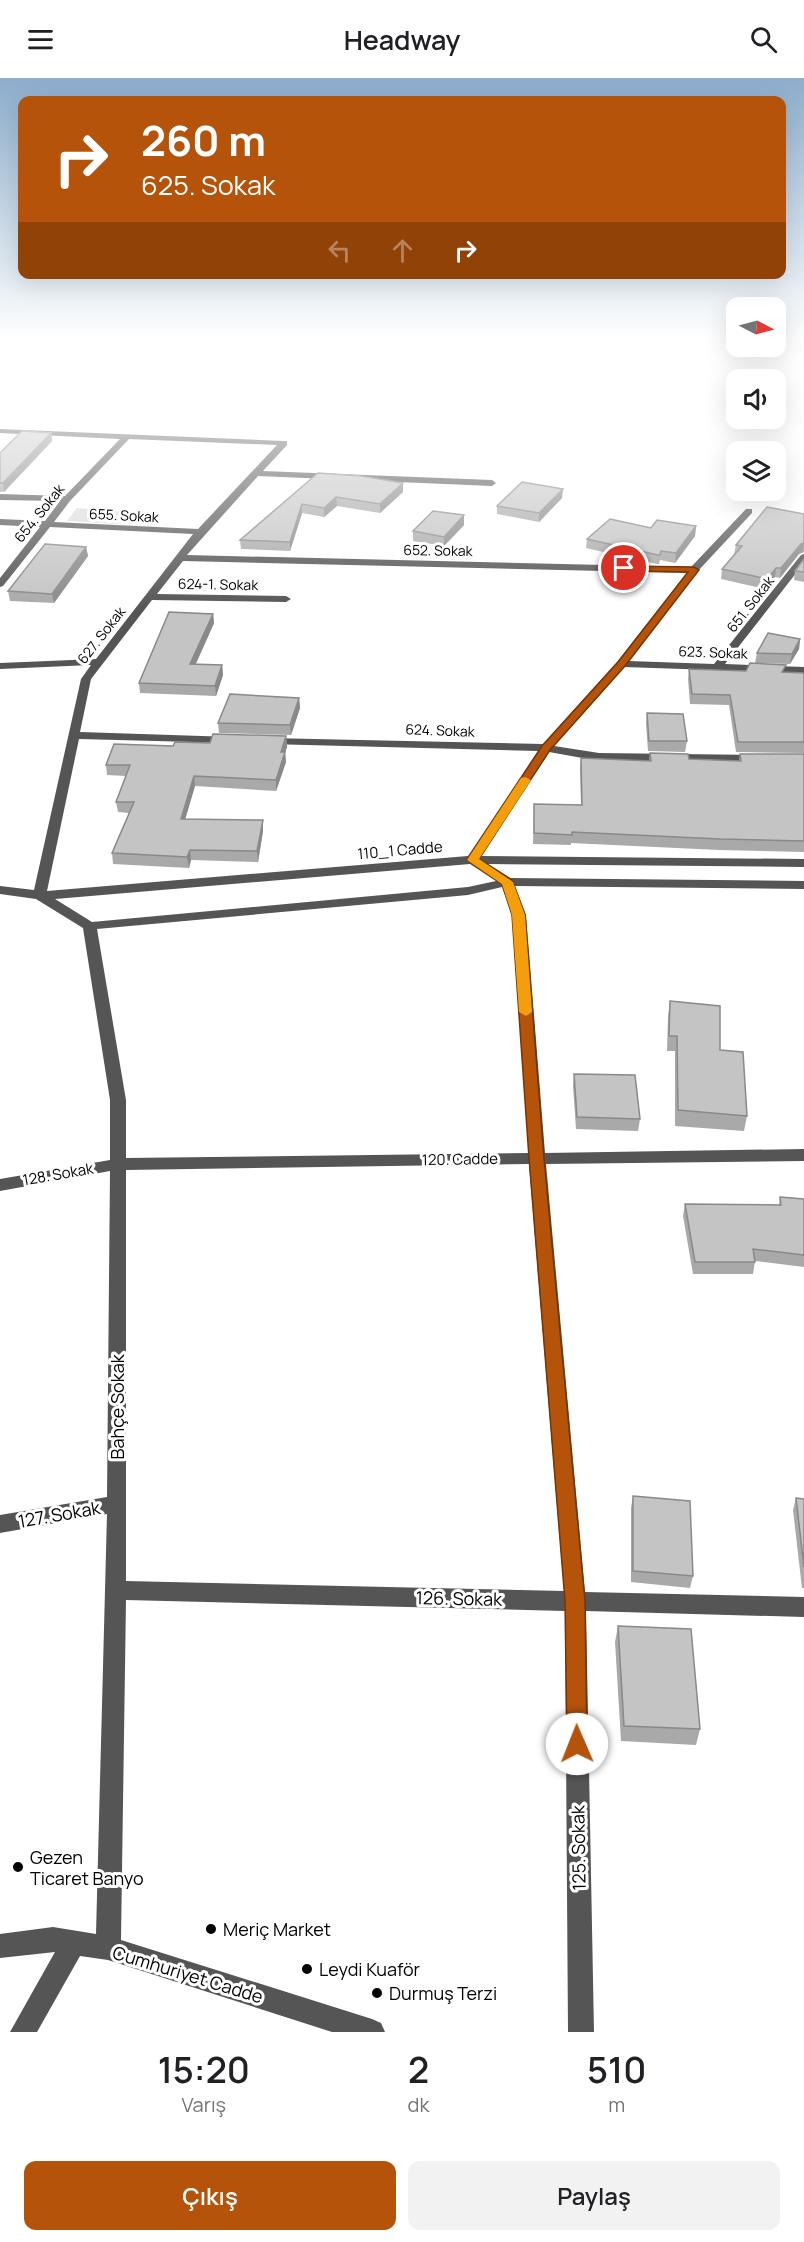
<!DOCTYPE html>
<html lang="tr">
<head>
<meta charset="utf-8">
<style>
  body { margin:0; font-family:Manrope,sans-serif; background:#f2f2f2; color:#202124; height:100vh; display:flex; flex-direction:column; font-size:22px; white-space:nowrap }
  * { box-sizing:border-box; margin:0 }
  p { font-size:20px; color:#757577 }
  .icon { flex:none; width:33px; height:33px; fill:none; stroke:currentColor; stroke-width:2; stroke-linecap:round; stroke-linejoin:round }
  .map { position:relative; height:1954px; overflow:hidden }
  .panel { display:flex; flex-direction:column; background:#fff; flex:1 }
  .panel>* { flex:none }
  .top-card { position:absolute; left:18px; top:18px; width:768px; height:183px; border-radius:12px; box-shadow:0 6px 24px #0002; background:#b45309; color:#fff; overflow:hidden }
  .needle { width:39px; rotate:96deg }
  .buttons { position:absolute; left:726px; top:219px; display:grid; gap:12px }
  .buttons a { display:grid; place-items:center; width:60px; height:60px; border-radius:12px; background:#fff; box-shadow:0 6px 24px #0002; font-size:30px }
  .pin { position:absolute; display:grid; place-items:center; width:51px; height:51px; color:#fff; margin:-26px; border:3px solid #fff; border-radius:50%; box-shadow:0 2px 6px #0007 }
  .me { position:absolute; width:66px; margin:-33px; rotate:359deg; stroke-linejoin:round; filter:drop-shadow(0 0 4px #0008) }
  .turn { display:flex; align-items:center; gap:21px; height:126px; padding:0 24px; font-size:27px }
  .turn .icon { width:78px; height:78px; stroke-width:2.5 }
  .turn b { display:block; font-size:42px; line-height:51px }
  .lanes { display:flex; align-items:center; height:57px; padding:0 24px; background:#0003; justify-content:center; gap:30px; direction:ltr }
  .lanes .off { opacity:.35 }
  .eta { display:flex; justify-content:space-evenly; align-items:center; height:102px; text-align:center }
  .eta b { font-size:36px; font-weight:600; line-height:42px }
  .cta { display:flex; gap:12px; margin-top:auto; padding:12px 24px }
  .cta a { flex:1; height:69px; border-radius:12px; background:#b45309; color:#fff; font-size:24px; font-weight:600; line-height:69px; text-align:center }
  .cta a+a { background:#f2f2f2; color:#202124 }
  header { display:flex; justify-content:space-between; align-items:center; height:78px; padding:0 24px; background:#fff; font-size:27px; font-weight:600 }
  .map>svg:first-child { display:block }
  .green { fill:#dcdcdc }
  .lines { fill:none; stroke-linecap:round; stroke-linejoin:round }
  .minor { fill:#555; fill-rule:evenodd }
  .wall { fill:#a9a9a9 }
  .shaded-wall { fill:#898989 }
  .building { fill:#c4c4c4; stroke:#898989; stroke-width:1.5 }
  .route { fill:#b45309; stroke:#753606; stroke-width:1.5 }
  .slow { fill:#f59e0b }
  .poi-dot { fill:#000; stroke:#fff; stroke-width:2 }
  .labels { text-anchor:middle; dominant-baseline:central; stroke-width:6; stroke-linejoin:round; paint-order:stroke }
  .far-street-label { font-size:14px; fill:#000; stroke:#fff }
  .street-label { font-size:15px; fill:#000; stroke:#fff }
  .near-street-label { font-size:18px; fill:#000; stroke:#fff }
  .near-poi-label { font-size:18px; fill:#000; stroke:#fff; text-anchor:start }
</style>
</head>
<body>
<header><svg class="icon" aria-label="menu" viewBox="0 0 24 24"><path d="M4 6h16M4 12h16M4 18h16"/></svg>Headway<svg class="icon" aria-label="search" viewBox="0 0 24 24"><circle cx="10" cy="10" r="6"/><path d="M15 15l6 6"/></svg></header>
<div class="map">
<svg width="804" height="1954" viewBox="0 0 804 1954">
  <rect width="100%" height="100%" fill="#fff"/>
  <!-- green -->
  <polygon class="green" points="77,430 127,434 118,446 67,443"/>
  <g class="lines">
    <!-- minor -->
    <path class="minor" d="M0 351 284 363H287V367L263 393 492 402 496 405 492 408 258 398 187 477 691 489 746 431H752V435L697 494 629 583 714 586 801 477 804 476V485L725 586 804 589V595L624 589 554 668 599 675 759 677 763 679V683H599L549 674 481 778 804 781V789L487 786 510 800 804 803V811L515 808 526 837 545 1075 804 1071V1083L546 1086 585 1514 804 1519V1539L586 1533 594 1954H568L565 1533 126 1522 121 1862 372 1941 381 1945 385 1954H332L108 1882 80 1878 37 1954H10L55 1874 0 1880V1856L53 1849 96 1856 107 1436 0 1455V1437L107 1419 110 1093 0 1113V1101L110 1082V1022L83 850 36 821 0 816V808L34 812 81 601 91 587 0 591V585L96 581 193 456 50 449 3 508 0 509V500L40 449 0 447V441L45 443 60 423 0 422V416L65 418 120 361 0 355ZM129 361 277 367 198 451 54 444 70 423ZM183 483 687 495 617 584 543 666 268 660 262 663 268 666 538 673 468 778 47 813 79 661 232 665 238 662 232 659 80 654 91 601 152 522 286 524 291 521 286 518 157 516ZM470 786 496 803 468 809 92 844 55 821ZM502 809 512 837 529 1075 126 1080V1022L97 851 468 817ZM529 1086 564 1513 126 1503V1092Z"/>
  </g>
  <!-- wall -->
  <g class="wall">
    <polygon points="51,355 52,363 4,414 0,414 0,375"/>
    <polygon points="318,395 403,414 380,435 337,428 324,439 302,435 290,473 241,471 240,462"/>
    <polygon points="562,420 539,444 497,436 497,428"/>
    <polygon points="804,436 804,474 799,476 780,500 775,499 765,511 721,501 722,491 734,476 736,467"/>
    <polygon points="464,437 464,447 444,468 413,463 413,453"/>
    <polygon points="696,448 695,458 675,485 660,482 659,486 657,486 586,470 587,461 651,450"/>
    <polygon points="86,469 88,478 54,525 10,523 8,513"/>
    <polygon points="804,481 804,504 794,502 795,493"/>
    <polygon points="213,536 214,545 196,586 222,587 223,597 216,618 140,615 139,605"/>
    <polygon points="800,561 799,571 790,586 755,585 757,575"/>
    <polygon points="689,591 804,595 804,675 736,674 729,627 690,626 688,601"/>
    <polygon points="299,620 300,630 291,657 219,655 218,645"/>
    <polygon points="647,635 687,663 685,674 648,673 646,645"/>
    <polygon points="286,658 287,669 285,674 286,684 276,713 195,708 185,741 263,753 258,784 191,782 189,790 113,786 112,775 129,735 118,734 116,724 126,698 107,697 106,687 173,668"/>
    <polygon points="650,675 689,681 739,683 740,676 804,676 804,774 719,772 571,765 571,767 533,766 534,726 581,727 580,691 581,680 649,683"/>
    <polygon points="670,923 720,972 747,1038 744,1053 675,1048 675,973 667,973 668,938"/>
    <polygon points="574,996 640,1041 638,1053 576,1051 573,1008"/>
    <polygon points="780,1119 804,1121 804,1189 755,1183 753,1196 693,1196 683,1138 685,1126 779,1127"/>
    <polygon points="633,1418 693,1498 690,1510 631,1504 631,1430"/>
    <polygon points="796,1420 804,1421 804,1510 802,1510 793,1432"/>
    <polygon points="618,1548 700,1651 696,1667 621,1663 615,1564"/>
  </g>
  <!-- shaded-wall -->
  <g class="shaded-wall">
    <polygon points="51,355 52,363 4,414 3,405"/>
    <polygon points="403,405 403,414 380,435 380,426"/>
    <polygon points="563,411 562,420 539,444 539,435"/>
    <polygon points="336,419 337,428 324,439 324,430"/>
    <polygon points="302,426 302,435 290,473 290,464"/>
    <polygon points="464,437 464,447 444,468 444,459"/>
    <polygon points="696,448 695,458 675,485 676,475"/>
    <polygon points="804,465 803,474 799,476 780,500 781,490 801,466"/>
    <polygon points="86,469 88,478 54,525 52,516"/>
    <polygon points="776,490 775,499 765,511 767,501"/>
    <polygon points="213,536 214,545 191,596 190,586"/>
    <polygon points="800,561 799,571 790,586 792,576"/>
    <polygon points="222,587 223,597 216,618 215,608"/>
    <polygon points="299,620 300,630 291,657 290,647"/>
    <polygon points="286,658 287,669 282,684 281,674"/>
    <polygon points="285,674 286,684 276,713 276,702"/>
    <polygon points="194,698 195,708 182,752 181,741"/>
    <polygon points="263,742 263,753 258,784 257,773"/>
    <polygon points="190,772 191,782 189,790 187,779"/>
  </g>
  <!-- building -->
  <g class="building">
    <polygon points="22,353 51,355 3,405 0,405 0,375"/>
    <polygon points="318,395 361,398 403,405 380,426 336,419 324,430 302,426 290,464 240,462"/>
    <polygon points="522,404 563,411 539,435 497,428"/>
    <polygon points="767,429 804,436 804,465 801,466 781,490 776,490 767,501 722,491 742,468 736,467"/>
    <polygon points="433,433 464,437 444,459 413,453"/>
    <polygon points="610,441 651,450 657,442 696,448 676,475 661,473 660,477 658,477 587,461"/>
    <polygon points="45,466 86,469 52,516 8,513"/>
    <polygon points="804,481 804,494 795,493"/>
    <polygon points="169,534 213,536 190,586 222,587 215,608 139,605"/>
    <polygon points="768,555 800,561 792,576 757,575"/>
    <polygon points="750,585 786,587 782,594 804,595 804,664 738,664 730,617 692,616 689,591 746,593"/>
    <polygon points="230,616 299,620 290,647 218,645"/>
    <polygon points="647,635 683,636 687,663 649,663"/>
    <polygon points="213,656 286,658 281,674 285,674 276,702 194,698 181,741 263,742 257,773 190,772 187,779 112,775 134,724 116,724 130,687 106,687 114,666 173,668 175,664 210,665"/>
    <polygon points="650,675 688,676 689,681 741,683 740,676 804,676 804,763 720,761 572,754 572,757 534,755 534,726 582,727 581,680 651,683"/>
    <polygon points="670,923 720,928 720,972 743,974 747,1038 678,1032 677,958 669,958"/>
    <polygon points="574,996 635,997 640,1041 577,1039"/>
    <polygon points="780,1119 804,1121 804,1177 753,1171 755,1184 695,1184 685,1126 781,1127"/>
    <polygon points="633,1418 690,1423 693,1498 633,1493"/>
    <polygon points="796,1420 804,1421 804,1489"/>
    <polygon points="618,1548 691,1551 700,1651 624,1648"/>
  </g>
  <!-- sky -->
  <linearGradient id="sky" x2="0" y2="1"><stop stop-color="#8cadcc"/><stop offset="0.49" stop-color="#fff"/><stop offset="1" stop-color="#fff" stop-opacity="0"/></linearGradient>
  <rect width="804" height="533" fill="url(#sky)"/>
  <!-- route -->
  <polygon class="route" points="621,488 694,489 699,492 625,588 550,672 479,781 512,802 525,837 544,1080 585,1523 587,1666 584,1674 577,1677 570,1674 567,1666 565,1523 529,1080 512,837 502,806 467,782 542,668 618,584 688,494 624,493 621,492"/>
  <!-- slow -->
  <polygon class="slow" points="525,699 531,702 479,781 513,804 525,837 532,934 526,938 519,934 512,837 502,806 467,782 521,700"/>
  <!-- markers -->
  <g class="poi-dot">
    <circle cx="18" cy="1789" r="6"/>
    <circle cx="211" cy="1851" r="6"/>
    <circle cx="307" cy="1891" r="6"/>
    <circle cx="377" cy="1915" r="6"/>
  </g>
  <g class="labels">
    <!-- far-street labels -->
    <g class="far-street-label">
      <text transform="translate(39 435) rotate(-51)">654. Sokak</text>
      <text transform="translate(124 437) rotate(3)">655. Sokak</text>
      <text transform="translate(438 472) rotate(1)">652. Sokak</text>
      <text transform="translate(218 506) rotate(1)">624-1. Sokak</text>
      <text transform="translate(750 526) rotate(-52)">651. Sokak</text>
      <text transform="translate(101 557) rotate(-52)">627. Sokak</text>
      <text transform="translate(713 574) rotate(2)">623. Sokak</text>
      <text transform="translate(440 652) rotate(2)">624. Sokak</text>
    </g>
    <!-- street labels -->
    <g class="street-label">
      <text transform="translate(400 772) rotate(-5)">110_1 Cadde</text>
      <text transform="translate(460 1081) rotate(-1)">120. Cadde</text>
      <text transform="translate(58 1096) rotate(-10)">128. Sokak</text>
    </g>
    <!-- near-street labels -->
    <g class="near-street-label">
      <text transform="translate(117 1329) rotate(-90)">Bahçe Sokak</text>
      <text transform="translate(59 1436) rotate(-10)">127. Sokak</text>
      <text transform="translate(459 1520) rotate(1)">126. Sokak</text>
      <text transform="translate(578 1770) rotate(-91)">125. Sokak</text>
      <text transform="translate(188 1896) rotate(17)">Cumhuriyet Cadde</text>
    </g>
    <!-- near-poi labels -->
    <g class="near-poi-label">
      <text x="30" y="1779">Gezen<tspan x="30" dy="21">Ticaret Banyo</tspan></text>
      <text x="223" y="1851">Meriç Market</text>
      <text x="319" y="1891">Leydi Kuaför</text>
      <text x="389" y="1915">Durmuş Terzi</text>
    </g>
  </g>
</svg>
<div class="buttons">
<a><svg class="needle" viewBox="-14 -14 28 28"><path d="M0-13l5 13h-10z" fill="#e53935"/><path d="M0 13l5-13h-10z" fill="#757577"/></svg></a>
<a><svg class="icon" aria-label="sound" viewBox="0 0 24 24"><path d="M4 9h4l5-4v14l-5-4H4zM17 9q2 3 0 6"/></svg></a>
<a><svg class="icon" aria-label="layers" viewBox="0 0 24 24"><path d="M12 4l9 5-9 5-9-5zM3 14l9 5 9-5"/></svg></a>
</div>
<div class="pin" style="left:624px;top:490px;background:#d93025"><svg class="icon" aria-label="arrive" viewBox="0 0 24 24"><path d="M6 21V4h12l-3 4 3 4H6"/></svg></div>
<svg class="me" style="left:577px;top:1666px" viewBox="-20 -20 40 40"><circle r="19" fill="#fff"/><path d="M0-13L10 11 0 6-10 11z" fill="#b45309"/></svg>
<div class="top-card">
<div class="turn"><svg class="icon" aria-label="right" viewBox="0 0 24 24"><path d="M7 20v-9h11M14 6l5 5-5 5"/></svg><div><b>260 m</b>625. Sokak</div></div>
<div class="lanes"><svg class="icon off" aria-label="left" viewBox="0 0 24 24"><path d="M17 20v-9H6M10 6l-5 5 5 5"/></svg><svg class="icon off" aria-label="ahead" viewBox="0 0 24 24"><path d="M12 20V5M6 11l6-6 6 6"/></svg><svg class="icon" aria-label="right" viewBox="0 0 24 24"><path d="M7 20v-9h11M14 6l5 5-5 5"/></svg></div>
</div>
</div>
<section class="panel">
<div class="eta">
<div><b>15:20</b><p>Varış</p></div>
<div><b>2</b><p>dk</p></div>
<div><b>510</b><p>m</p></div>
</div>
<div class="cta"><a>Çıkış</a><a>Paylaş</a></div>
</section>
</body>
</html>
